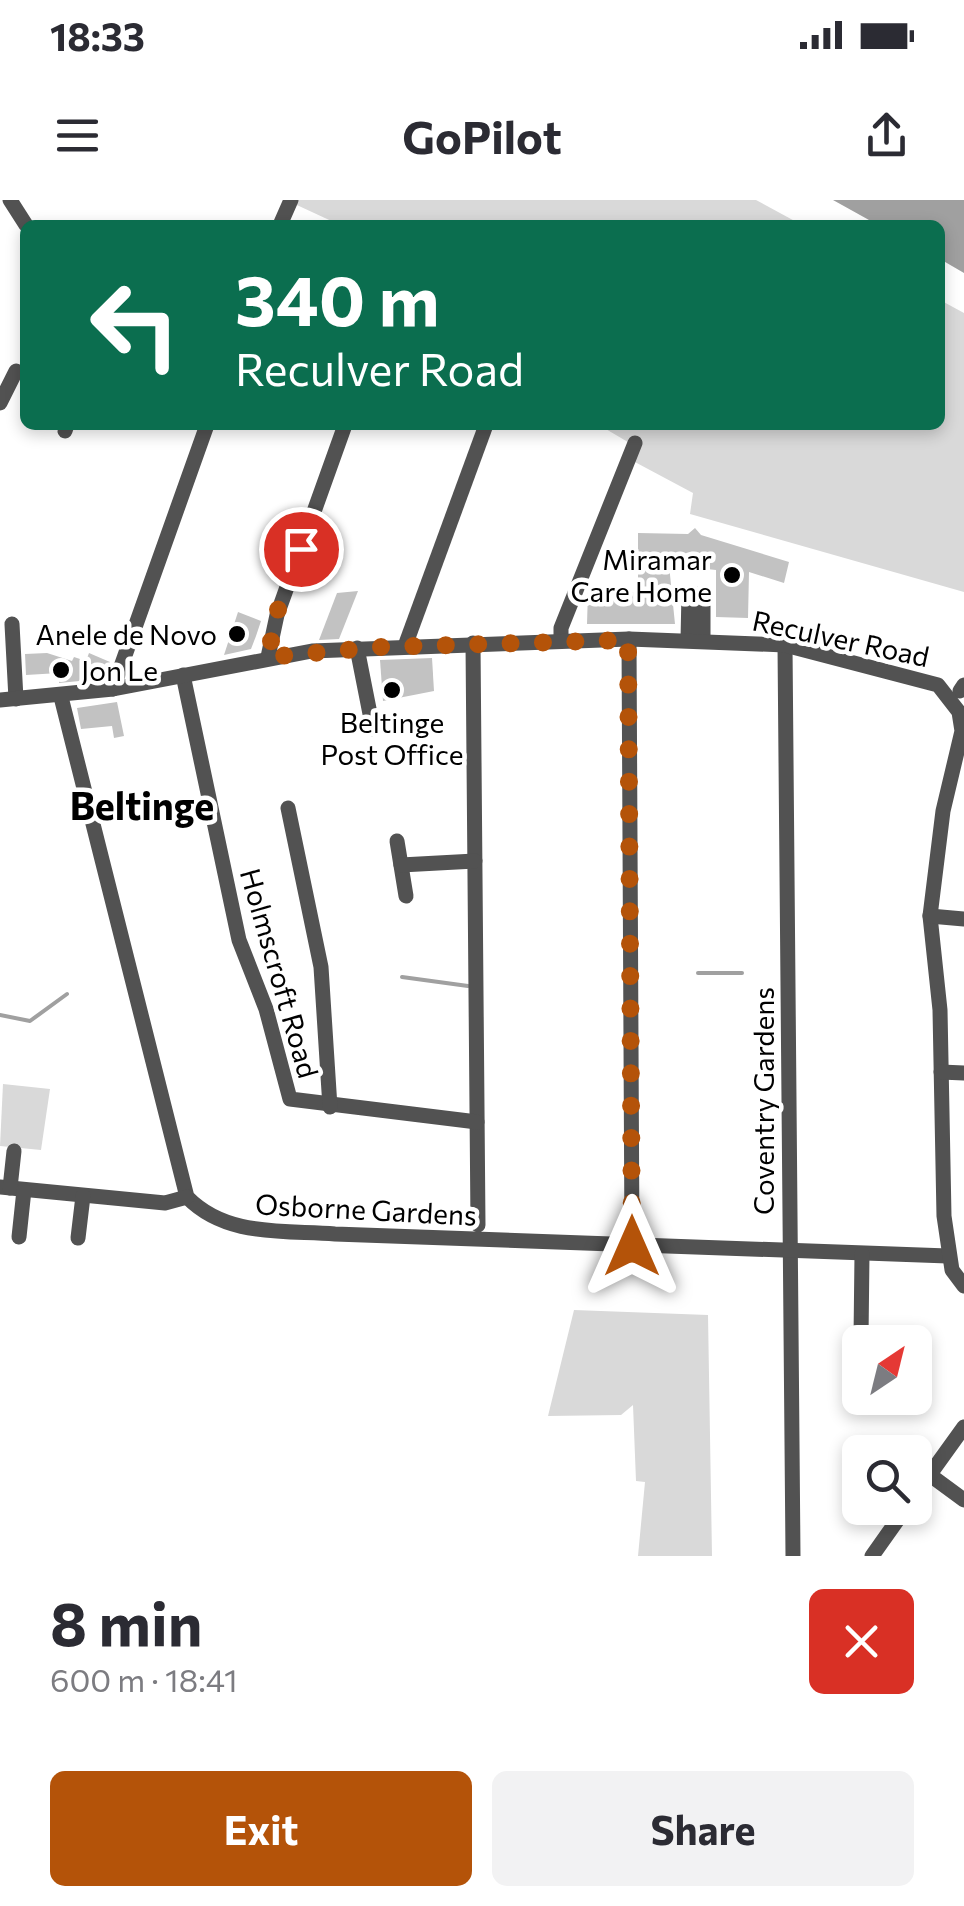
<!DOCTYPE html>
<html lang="en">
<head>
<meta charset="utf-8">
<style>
  body { margin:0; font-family:Commissioner,sans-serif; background:#f2f2f3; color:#2b2b33; height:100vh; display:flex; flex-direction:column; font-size:38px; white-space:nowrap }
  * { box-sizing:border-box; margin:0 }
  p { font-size:32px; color:#7c7c81 }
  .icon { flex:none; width:55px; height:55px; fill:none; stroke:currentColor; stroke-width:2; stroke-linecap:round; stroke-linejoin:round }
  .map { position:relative; height:1356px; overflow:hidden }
  .details { display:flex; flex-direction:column; background:#fff; flex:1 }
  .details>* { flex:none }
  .banner { position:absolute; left:20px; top:20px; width:925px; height:210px; border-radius:15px; box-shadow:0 5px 15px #0003; background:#0b6e4f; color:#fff; overflow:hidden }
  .needle { width:65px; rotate:35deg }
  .fabs { position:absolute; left:842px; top:1125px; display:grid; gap:20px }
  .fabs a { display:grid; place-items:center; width:90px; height:90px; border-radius:15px; background:#fff; box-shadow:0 5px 15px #0003; font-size:50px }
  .pin { position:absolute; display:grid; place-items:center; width:85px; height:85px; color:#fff; margin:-42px; border:5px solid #fff; border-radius:50%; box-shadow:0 2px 10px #0007 }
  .me { position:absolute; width:110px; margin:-55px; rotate:0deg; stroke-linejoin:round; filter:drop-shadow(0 0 8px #0008) }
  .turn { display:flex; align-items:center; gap:35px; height:210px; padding:0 50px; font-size:45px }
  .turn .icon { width:130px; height:130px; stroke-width:2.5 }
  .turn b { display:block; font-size:70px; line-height:85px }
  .round { display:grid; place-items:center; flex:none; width:105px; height:105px; border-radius:15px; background:#f2f2f3 }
  .head { display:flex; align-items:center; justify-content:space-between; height:170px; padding:0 50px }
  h1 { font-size:60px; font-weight:700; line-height:75px }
  .cta { display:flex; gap:20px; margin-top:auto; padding:20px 50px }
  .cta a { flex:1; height:115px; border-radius:15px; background:#b45309; color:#fff; font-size:40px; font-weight:700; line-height:115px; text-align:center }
  .cta a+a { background:#f2f2f3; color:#2b2b33 }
  .status { display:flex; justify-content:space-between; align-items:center; height:70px; padding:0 50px; background:#fff; direction:ltr }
  .status svg { height:28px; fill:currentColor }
  header { display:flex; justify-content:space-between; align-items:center; height:130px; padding:0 50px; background:#fff; font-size:45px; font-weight:700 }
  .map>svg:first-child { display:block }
  .green { fill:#d9d9d9 }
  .water { fill:#a0a0a0 }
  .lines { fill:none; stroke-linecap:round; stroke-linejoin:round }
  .stream { stroke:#a0a0a0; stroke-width:4 }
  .building { fill:#c2c2c2 }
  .minor { stroke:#525252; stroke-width:15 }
  .route { stroke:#b45309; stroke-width:18; stroke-dasharray:0 32.4 }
  .poi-dot { fill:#000; stroke:#fff; stroke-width:4 }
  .labels { text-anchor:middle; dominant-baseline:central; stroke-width:9; stroke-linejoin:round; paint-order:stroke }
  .poi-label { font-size:28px; fill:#000; stroke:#fff; text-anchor:end }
  .street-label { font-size:28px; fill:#000; stroke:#fff }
  .district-label { font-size:38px; font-weight:bold; fill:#000; stroke:#fff }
</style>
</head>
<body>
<div class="status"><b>18:33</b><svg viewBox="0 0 49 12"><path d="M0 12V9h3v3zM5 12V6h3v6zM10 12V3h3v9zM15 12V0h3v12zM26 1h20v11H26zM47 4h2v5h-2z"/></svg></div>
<header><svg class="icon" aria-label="menu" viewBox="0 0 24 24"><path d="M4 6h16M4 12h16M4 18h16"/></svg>GoPilot<svg class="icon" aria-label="share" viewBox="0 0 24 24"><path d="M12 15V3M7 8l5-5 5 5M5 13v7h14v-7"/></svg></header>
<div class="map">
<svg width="964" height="1356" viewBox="0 0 964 1356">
  <rect width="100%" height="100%" fill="#fff"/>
  <!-- green -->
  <g class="green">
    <polygon points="286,0 756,0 802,25 340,25"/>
    <polygon points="940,100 964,113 964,392 690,314 693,293 633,261 638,248 599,225 940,225"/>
    <polygon points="3,884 50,889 41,950 0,946"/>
    <polygon points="574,1110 708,1115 712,1356 638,1356 645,1282 636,1281 633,1205 621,1215 548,1216"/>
  </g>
  <!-- water -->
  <polygon class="water" points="833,0 964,0 964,73 940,59 940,25 878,25"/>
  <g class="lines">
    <!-- stream -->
    <g class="stream">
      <polyline points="698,773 742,773"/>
      <polyline points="402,777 468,786"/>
      <polyline points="0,815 30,821 67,794"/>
    </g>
  </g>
  <!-- building -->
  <g class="building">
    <polygon points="695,328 701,335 789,362 784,383 749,372 748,418 716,417 716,370 669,365 675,424 587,424 588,391 638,392 638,333 688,334"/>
    <polygon points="358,391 339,439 319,440 337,393"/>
    <polygon points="238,412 261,421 256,436 251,449 224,455"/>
    <polygon points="47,453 72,461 74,457 86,461 89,453 110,462 100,479 59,483 59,473 26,475 25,454"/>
    <polygon points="432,458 434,491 383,501 380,460"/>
    <polygon points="117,502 124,536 114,538 112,526 81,529 77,508"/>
  </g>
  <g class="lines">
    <!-- minor -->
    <g class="minor">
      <polyline points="10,0 26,25"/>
      <polyline points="280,25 291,0"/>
      <polyline points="0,203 16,171"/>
      <polyline points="65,231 67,225"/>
      <polyline points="12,424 16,499"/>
      <polyline points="629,439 632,1046"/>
      <polyline points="688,440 689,393 703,394 703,440"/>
      <polyline points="561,441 561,428 635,243"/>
      <polyline points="473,443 478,1025"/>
      <polyline points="785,445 793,1356"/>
      <polyline points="405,446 486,225"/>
      <polyline points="357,448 373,529"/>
      <polyline points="268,457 277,415 345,225"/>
      <polyline points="183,475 239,740 266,809 290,899 477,922"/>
      <polyline points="113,489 207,225"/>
      <polyline points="960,491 964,485"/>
      <path d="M61 497 187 997C226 1037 282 1030 335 1034L948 1056"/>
      <polyline points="0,500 113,489 312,451 629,439 785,445 938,485 959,512 962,531 943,611 930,716 940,810 944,1016 952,1070 964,1086"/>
      <polyline points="288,608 321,767 330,907"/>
      <polyline points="397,641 406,696"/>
      <polyline points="401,665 475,661"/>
      <polyline points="930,716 964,719"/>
      <polyline points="941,872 964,873"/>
      <polyline points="0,987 165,1003 187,997"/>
      <polyline points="10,988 14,951"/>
      <polyline points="19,1037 24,990"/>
      <polyline points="78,1038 83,996"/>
      <polyline points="861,1138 862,1054"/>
      <polyline points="930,1275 964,1300"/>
      <polyline points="915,1295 964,1227"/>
      <polyline points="872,1356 906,1308"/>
    </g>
  </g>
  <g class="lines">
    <!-- route -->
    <polyline class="route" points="301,349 276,415 268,457 381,447 628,440 632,1046"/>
  </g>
  <!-- markers -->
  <g class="poi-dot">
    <circle cx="732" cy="375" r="10"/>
    <circle cx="237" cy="434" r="10"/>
    <circle cx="61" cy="470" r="10"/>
    <circle cx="392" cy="490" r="10"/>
  </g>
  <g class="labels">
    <!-- poi labels -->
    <g class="poi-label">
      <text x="712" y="359">Miramar<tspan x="712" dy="32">Care Home</tspan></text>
      <text x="217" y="434">Anele de Novo</text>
      <text x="81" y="470" text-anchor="start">Jon Le</text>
      <text x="392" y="522" text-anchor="middle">Beltinge<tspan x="392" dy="32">Post Office</tspan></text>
    </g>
    <!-- street labels -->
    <g class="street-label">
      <text transform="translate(841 438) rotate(12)">Reculver Road</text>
      <text transform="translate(280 773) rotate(74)">Holmscroft Road</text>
      <text transform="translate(763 901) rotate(-90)">Coventry Gardens</text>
      <text transform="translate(366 1009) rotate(3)">Osborne Gardens</text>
    </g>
    <!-- district labels -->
    <g class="district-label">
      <text x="142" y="604">Beltinge</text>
    </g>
  </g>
</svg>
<div class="fabs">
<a><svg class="needle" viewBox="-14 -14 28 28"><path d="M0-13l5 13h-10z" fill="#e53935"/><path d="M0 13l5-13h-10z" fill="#7c7c81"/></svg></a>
<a><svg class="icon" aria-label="search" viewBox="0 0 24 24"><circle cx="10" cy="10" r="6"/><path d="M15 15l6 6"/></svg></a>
</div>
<div class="pin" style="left:301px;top:349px;background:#d93025"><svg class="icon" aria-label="arrive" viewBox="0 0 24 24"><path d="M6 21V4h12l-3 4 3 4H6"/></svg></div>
<svg class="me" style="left:632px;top:1046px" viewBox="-20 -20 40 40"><path d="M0-17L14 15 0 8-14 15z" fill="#b45309" stroke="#fff" stroke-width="4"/></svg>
<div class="banner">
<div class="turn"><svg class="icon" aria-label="left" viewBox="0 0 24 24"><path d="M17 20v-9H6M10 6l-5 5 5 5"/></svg><div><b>340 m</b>Reculver Road</div></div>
</div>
</div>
<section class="details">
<div class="head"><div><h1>8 min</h1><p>600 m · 18:41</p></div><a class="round" style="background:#d93025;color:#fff"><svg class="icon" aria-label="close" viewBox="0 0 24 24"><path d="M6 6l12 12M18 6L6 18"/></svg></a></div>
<div class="cta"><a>Exit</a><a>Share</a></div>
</section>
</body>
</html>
